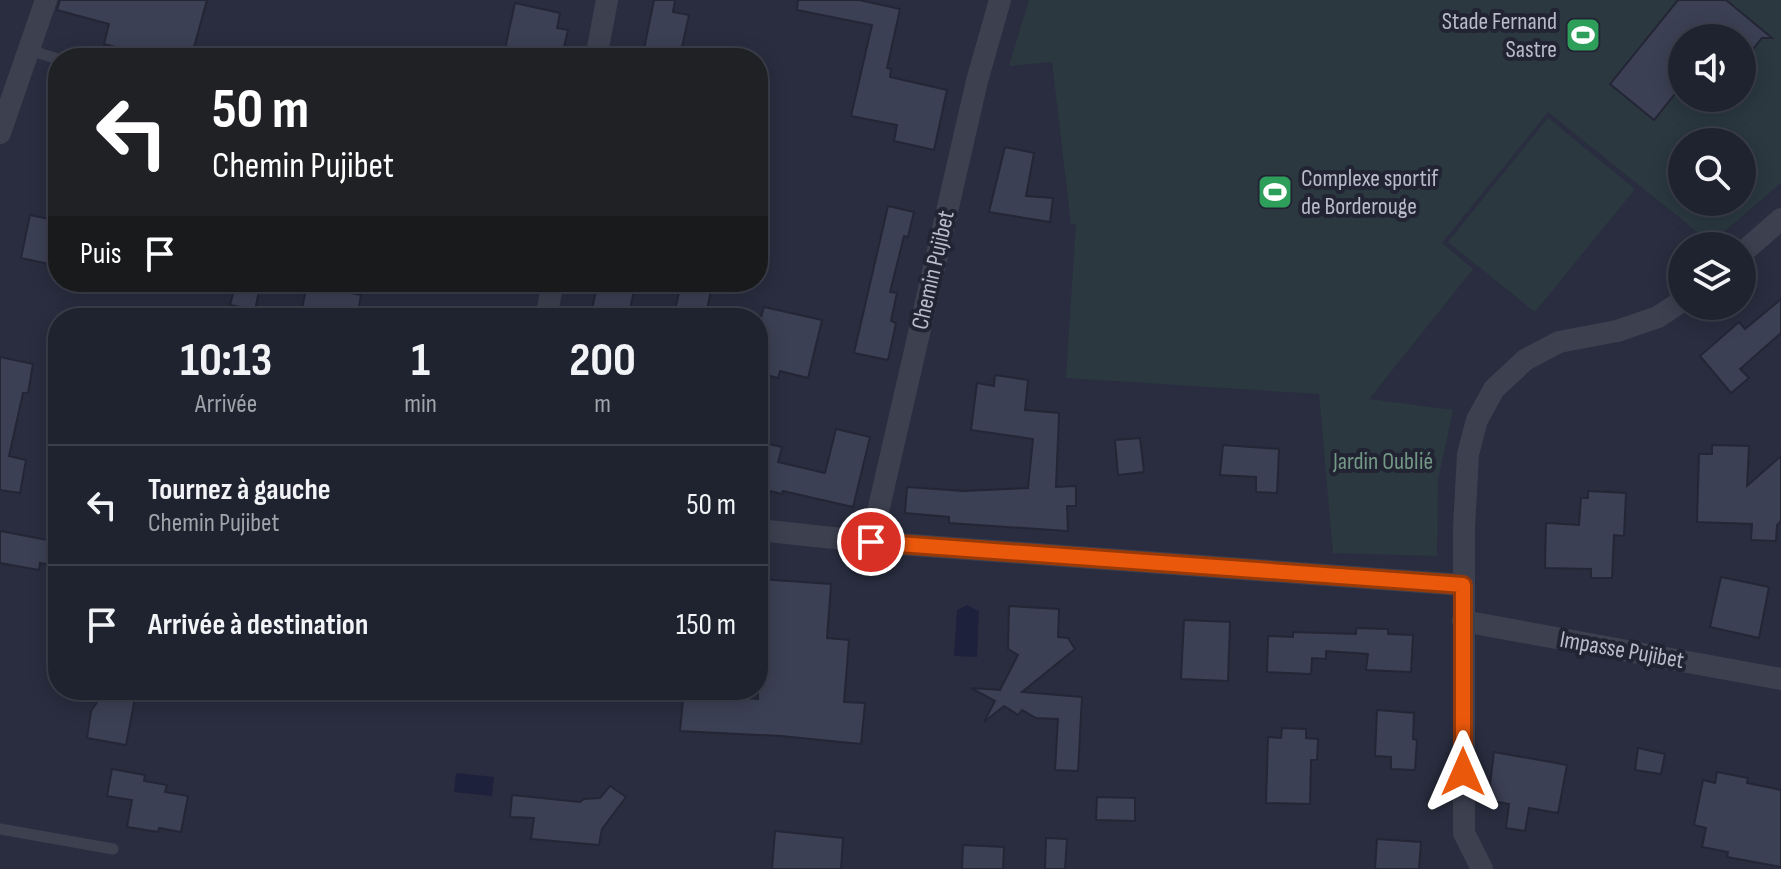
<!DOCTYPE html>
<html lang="fr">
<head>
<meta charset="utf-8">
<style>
  body { margin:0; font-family:"Sofia Sans Condensed",sans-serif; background:#272a37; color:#f1f3f6; height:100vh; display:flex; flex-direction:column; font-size:30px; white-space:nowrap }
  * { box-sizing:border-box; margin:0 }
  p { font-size:26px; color:#a1a4aa }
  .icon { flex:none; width:44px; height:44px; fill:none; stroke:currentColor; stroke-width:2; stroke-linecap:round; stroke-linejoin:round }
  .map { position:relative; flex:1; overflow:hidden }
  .drawer { position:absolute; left:48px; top:308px; width:720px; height:392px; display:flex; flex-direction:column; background:#1f222f; border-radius:32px; box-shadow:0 4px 20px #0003,0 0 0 2px #3c3f4b }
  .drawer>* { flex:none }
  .top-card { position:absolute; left:48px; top:48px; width:720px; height:244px; border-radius:32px; box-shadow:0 4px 20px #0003,0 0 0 2px #3c3f4b; background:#202124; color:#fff; overflow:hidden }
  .controls { position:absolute; left:1668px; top:24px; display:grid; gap:16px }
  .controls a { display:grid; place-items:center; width:88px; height:88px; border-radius:50%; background:#1f222f; box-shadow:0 4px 20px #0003,0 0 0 2px #3c3f4b; font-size:40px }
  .pin { position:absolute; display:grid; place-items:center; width:68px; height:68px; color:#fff; margin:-34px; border:4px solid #fff; border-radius:50%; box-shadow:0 2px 8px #0007 }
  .me { position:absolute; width:88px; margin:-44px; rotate:0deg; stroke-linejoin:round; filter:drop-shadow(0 0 6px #0008) }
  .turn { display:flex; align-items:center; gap:28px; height:168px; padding:0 32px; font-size:36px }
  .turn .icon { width:104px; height:104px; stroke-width:2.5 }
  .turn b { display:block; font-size:56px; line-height:68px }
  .then { display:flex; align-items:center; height:76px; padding:0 32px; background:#0003; gap:16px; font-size:30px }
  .eta { display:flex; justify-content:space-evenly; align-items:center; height:136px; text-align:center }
  .eta b { font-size:48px; font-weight:700; line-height:56px }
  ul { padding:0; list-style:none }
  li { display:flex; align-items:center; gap:24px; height:120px; padding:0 32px; border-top:2px solid #3c3f4b }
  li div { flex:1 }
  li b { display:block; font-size:30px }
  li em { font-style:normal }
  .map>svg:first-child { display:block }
  .green { fill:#2b3840; fill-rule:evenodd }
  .water { fill:#1d213c }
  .building { fill:#3c4054; stroke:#242636; stroke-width:2 }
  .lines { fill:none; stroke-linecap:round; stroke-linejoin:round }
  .service { stroke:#3d404f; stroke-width:11 }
  .minor { stroke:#3d404f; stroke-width:22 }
  .route-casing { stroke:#983908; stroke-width:20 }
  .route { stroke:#ea580c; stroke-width:14 }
  .labels { text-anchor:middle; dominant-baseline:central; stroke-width:8; stroke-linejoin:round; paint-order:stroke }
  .poi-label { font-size:24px; fill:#b9bbc9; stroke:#222434; text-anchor:end }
  .street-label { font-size:24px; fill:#b9bbc9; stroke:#222434 }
  .park-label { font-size:24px; fill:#739885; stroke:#222434 }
</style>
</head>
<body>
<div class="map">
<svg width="1781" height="869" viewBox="0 0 1781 869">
  <rect width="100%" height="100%" fill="#292d3f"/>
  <!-- green -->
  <g class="green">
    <path d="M1029 0H1781V183L1711 243 1548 112 1442 243 1473 269 1369 399 1453 410 1438 480 1437 556 1333 553 1319 394 1066 378 1076 224H1071L1052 62 1009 66ZM1682 38H1742V98H1682ZM1682 142H1742V202H1682Z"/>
    <polygon points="1548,118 1635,189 1535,312 1448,242"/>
  </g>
  <!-- water -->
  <g class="water">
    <polygon points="967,605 979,611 977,657 954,656 957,610"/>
    <polygon points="456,773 494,777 492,796 454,792"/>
  </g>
  <!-- building -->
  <g class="building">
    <polygon points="60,0 207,0 191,58 156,58 104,44 109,24 57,10"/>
    <polygon points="654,0 675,0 673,12 689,15 680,56 644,49"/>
    <polygon points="798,0 859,0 900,9 887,68 891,69 890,77 947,90 934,150 894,141 897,125 851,116 872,25 797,10"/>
    <polygon points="1678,0 1726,0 1772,38 1762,38 1742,63 1742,38 1682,38 1682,85 1654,120 1610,84"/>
    <polygon points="515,3 560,13 557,28 568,30 562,55 551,53 550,58 503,58"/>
    <polygon points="1005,147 1034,153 1026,196 1053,198 1050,222 989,212"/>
    <polygon points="888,206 914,212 908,237 904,236 890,292 897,293 891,321 896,323 888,360 854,353"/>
    <polygon points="30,215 58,221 58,266 21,258"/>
    <polygon points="236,282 261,282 255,310 230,305"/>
    <polygon points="598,282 636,282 628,318 590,318"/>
    <polygon points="307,284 361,295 357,318 303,318 305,310 302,309"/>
    <polygon points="681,284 711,291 705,318 673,318"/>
    <polygon points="1781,299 1781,333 1740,369 1749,378 1731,393 1700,356 1739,322 1745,329"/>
    <polygon points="764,307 822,320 808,378 780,371 778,378 758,373 758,316 761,317"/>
    <polygon points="0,357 33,364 28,393 23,393 9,456 26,460 20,493 0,490"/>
    <polygon points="995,375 1028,380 1025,410 1059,413 1056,487 1076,486 1076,506 1067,506 1068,531 949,523 949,517 905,513 907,487 964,491 1028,488 1033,439 971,430 977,383 994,386"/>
    <polygon points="836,429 870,437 853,507 783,491 782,494 770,491 765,511 758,510 758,442 782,447 778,462 825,473"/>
    <polygon points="1140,438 1144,472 1118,475 1115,440"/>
    <polygon points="1223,445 1279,449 1277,493 1256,492 1256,477 1220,475"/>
    <polygon points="1712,445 1749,446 1747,486 1781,456 1781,521 1777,525 1776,541 1751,540 1752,524 1697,522 1699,454 1712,454"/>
    <polygon points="1588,491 1626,493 1624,536 1614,535 1612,578 1591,578 1591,569 1545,568 1546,523 1579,525 1581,498 1588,498"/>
    <polygon points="0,531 58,542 58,566 40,563 39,570 0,563"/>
    <polygon points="1721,577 1769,587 1759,638 1710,627"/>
    <polygon points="758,579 831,584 827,638 849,640 844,702 865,703 861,744 781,736 680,731 684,690 705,691 705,695 758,699"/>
    <polygon points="1009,606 1059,609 1058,637 1068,638 1075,649 1022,692 1082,697 1078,771 1055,770 1058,719 1036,718 1022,710 1018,715 1004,706 984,722 995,701 971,688 1000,690 1018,655 1008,649"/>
    <polygon points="1184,620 1230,622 1228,681 1181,679"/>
    <polygon points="1356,628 1388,629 1388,634 1413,635 1411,672 1366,670 1368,654 1326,651 1326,659 1312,658 1311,674 1267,672 1268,636 1293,637 1293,632 1356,634"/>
    <polygon points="104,692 135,698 126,745 87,738 91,711"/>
    <polygon points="1377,710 1414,713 1413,739 1417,740 1415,770 1391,769 1391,757 1375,756"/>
    <polygon points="1282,728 1306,729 1306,738 1318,739 1317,760 1311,760 1310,804 1266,803 1268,737 1281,738"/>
    <polygon points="1638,748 1665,754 1661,774 1635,770"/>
    <polygon points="1494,752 1567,765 1558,813 1529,808 1525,831 1506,828 1509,804 1488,800"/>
    <polygon points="112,769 145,775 144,781 167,785 165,792 188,796 181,832 159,828 158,832 127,827 132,800 107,796"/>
    <polygon points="1717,772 1748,778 1747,783 1781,790 1781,867 1727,857 1728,852 1702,847 1706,828 1694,825 1703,780 1715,783"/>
    <polygon points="610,786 626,797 602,829 599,845 531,839 534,818 510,817 512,795 580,802 584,799 600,798"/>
    <polygon points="1097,797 1135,798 1135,821 1096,820"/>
    <polygon points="775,831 843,838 841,869 772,869"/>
    <polygon points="1046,838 1067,839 1065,869 1045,869"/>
    <polygon points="1377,839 1421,842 1419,869 1375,869"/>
    <polygon points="963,845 1004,847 1003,869 962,869"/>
  </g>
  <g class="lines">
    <!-- service -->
    <g class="service">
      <polyline points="29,50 58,59"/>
      <polyline points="0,829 113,849"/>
    </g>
    <!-- minor -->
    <g class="minor">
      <polyline points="596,58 607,0"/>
      <polyline points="0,133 46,0"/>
      <polyline points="1742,253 1781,219"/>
      <polyline points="546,318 553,282"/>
      <polyline points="758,530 871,542 1463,585"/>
      <polyline points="871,542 977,81 1000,0"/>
      <polyline points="1463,621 1781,679"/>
      <polyline points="1482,869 1464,833 1464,528 1468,454 1477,420 1494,389 1525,360 1559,342 1617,331 1658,317 1682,301"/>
    </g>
  </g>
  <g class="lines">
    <defs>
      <polyline id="route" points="871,542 1463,585 1463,772"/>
    </defs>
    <!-- route casing -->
    <use href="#route" class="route-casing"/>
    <!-- route -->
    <use href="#route" class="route"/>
  </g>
  <!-- icons -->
  <defs>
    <symbol id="stadium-square" viewBox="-11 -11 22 22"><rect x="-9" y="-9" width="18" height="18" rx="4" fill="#2e9e5b" stroke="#222434"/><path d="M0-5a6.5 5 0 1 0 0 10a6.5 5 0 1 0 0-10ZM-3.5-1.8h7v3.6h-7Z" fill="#fff"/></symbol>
  </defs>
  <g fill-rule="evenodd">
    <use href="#stadium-square" x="1563" y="15" width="40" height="40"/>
    <use href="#stadium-square" x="1255" y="172" width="40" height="40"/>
  </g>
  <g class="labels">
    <!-- poi labels -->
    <g class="poi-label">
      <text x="1557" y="21">Stade Fernand<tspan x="1557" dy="28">Sastre</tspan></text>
      <text x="1301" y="178" text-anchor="start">Complexe sportif<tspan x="1301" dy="28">de Borderouge</tspan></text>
    </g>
    <!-- street labels -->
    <g class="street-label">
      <text transform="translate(933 270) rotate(-77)">Chemin Pujibet</text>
      <text transform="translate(1622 650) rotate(10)">Impasse Pujibet</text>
    </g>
    <!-- park labels -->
    <g class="park-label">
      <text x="1383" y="461">Jardin Oublié</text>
    </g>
  </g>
</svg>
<div class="controls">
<a><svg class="icon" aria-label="sound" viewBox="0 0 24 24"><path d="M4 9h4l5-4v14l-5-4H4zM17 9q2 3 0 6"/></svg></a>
<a><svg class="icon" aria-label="search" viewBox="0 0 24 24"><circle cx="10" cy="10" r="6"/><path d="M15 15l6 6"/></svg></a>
<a><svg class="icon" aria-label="layers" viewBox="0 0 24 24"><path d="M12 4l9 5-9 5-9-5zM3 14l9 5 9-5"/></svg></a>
</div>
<div class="pin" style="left:871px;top:542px;background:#d93025"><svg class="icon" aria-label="arrive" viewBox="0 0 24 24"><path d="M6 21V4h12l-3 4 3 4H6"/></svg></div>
<svg class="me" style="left:1463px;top:772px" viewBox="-20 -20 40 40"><path d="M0-17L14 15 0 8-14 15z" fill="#ea580c" stroke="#fff" stroke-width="4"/></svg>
<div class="top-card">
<div class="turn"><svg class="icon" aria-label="left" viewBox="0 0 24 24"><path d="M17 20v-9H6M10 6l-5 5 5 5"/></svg><div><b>50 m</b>Chemin Pujibet</div></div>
<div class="then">Puis<svg class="icon" aria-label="arrive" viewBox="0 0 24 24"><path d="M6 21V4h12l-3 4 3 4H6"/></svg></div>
</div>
<section class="drawer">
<div class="eta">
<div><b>10:13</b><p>Arrivée</p></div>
<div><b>1</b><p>min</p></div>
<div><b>200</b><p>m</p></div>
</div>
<ul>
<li><svg class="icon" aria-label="left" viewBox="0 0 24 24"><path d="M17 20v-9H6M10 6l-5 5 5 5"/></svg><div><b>Tournez à gauche</b><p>Chemin Pujibet</p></div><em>50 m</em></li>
<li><svg class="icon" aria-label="arrive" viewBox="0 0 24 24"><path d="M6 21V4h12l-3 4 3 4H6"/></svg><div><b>Arrivée à destination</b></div><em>150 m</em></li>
</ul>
</section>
</div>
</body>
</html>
